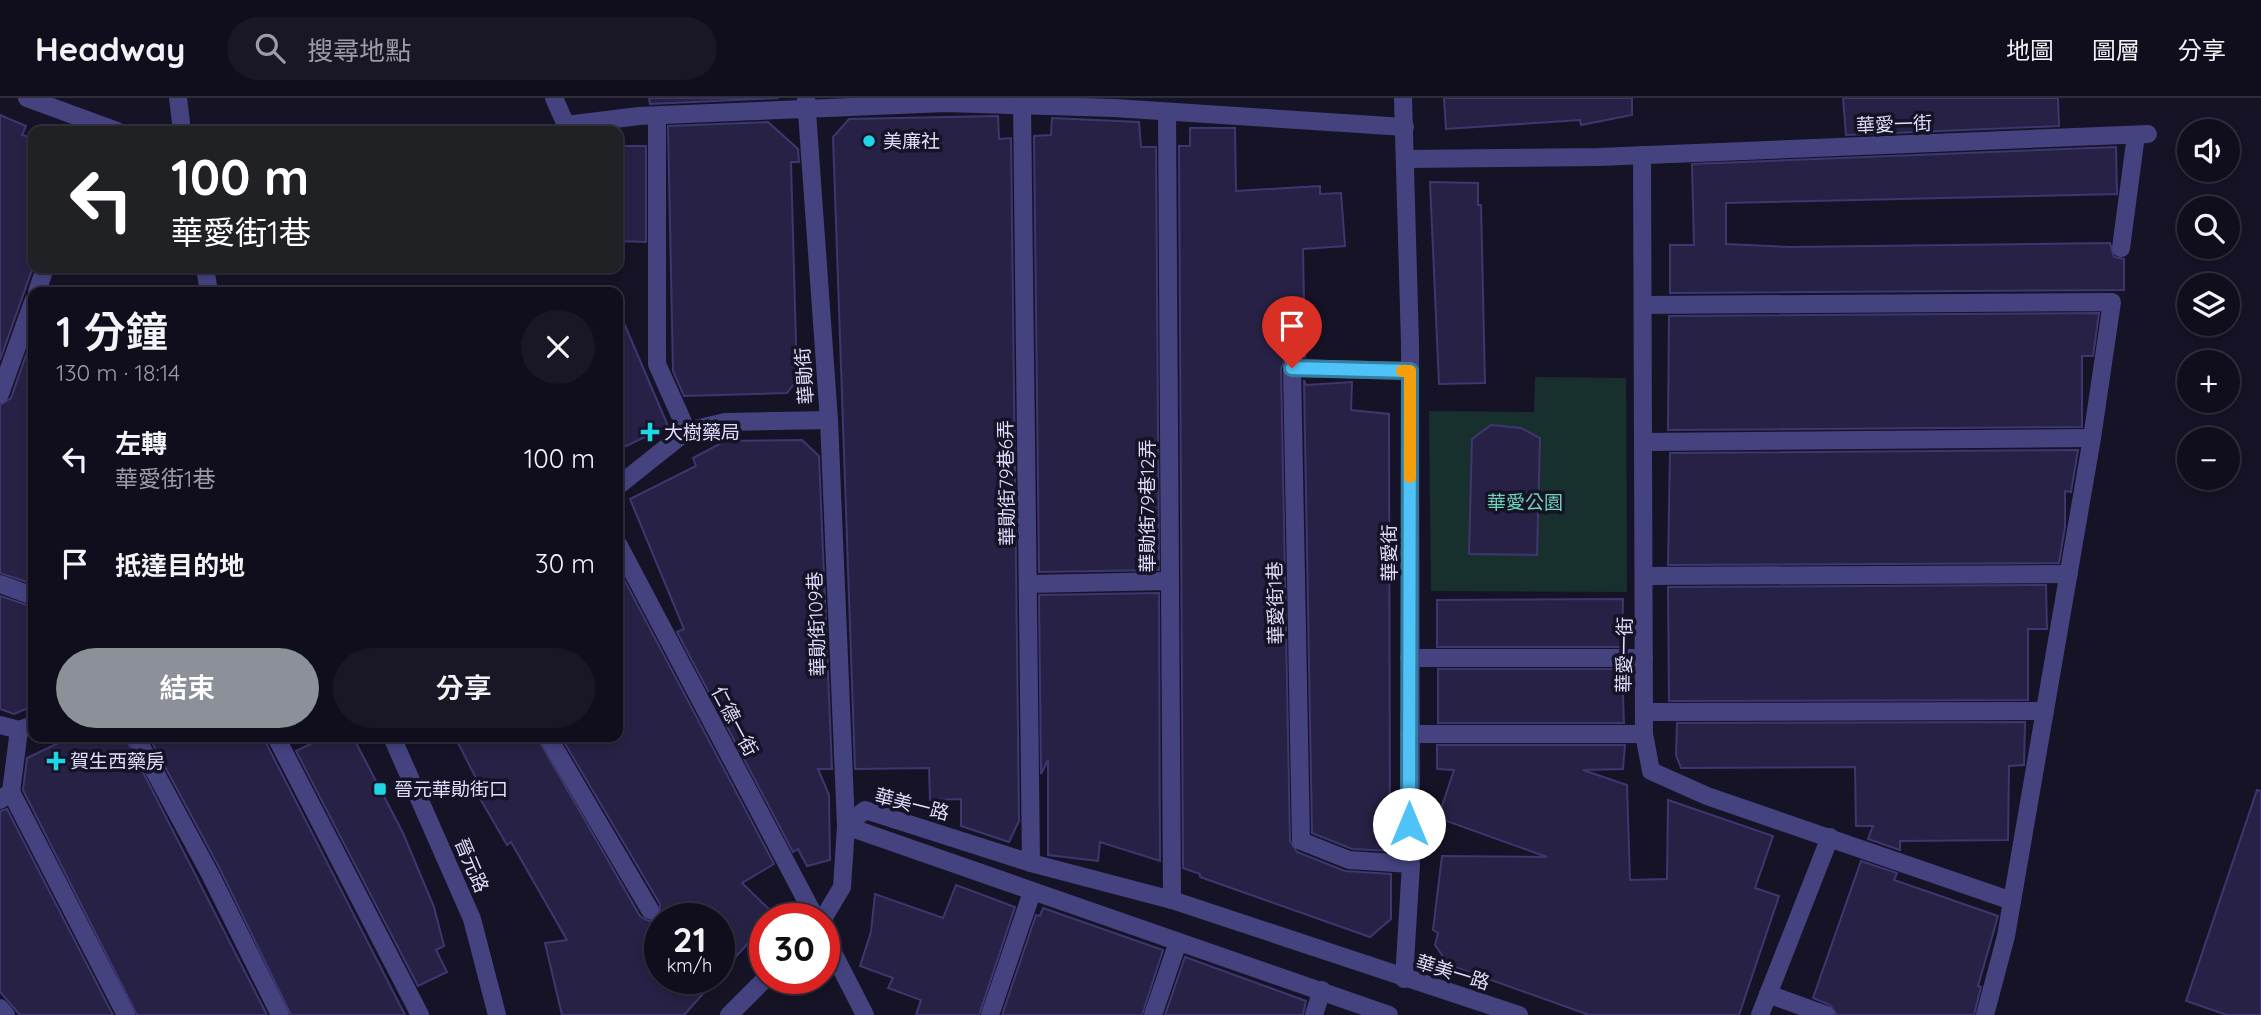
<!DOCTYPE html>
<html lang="zh-TW">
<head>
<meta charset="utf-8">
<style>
  body { margin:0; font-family:Quicksand,"Noto Sans TC",sans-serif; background:#191726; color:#f1f3f6; height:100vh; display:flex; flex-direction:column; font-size:26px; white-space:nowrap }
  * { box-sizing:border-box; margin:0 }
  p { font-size:23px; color:#9c9ca4 }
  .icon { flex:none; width:38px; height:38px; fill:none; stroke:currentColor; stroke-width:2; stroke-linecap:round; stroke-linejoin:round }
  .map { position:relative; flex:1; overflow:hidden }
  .side { position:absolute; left:28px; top:189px; width:595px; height:455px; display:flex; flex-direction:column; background:#100e1d; border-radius:14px; box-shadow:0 4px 10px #0003,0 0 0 2px #302e3b }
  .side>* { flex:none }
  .top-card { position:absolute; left:28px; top:28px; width:595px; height:147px; border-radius:14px; box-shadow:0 4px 10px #0003,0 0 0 2px #302e3b; background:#202124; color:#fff; overflow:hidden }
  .tools { position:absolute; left:2177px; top:21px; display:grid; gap:14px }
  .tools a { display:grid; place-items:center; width:63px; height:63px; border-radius:50%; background:#100e1d; box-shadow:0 4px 10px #0003,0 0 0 2px #302e3b; font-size:35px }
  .speed { position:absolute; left:644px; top:805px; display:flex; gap:14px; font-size:35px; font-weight:700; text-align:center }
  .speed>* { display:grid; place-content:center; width:91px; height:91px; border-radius:50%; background:#100e1d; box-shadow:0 4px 10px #0003,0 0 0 2px #302e3b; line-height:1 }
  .speed small { font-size:18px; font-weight:400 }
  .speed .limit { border:10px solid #d22; background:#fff; color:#111 }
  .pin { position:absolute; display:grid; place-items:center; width:60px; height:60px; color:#fff; margin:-72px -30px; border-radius:50% 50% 50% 0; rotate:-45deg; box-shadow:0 0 7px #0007 }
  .pin .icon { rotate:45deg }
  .me { position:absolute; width:77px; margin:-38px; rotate:0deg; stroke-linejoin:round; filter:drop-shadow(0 0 5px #0008) }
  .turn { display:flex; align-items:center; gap:24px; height:147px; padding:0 28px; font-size:32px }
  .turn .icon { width:91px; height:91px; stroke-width:2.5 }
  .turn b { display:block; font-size:49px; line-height:60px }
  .round { display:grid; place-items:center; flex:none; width:74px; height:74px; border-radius:37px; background:#191726 }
  .head { display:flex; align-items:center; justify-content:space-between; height:119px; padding:0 28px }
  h1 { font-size:42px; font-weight:600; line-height:52px }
  .action { display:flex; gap:14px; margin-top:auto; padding:14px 28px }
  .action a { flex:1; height:80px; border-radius:42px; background:#8c9099; color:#fff; font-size:28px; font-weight:600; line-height:80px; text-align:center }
  .action a+a { background:#191726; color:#f1f3f6 }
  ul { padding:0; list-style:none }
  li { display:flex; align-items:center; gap:21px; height:105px; padding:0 28px }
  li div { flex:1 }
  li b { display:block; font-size:26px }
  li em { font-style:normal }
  header { display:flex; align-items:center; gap:42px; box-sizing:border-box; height:98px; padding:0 35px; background:#100e1d; border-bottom:2px solid #302e3b }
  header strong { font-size:33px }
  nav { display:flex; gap:38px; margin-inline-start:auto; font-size:24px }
  .search { width:490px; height:63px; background:#191726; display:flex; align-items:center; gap:18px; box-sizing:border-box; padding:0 24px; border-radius:38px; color:#9c9ca4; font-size:26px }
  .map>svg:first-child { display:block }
  .green { fill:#17302e }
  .building { fill:#272145; stroke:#3f366f; stroke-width:2 }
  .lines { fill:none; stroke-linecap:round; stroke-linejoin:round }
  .minor { stroke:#444380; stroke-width:18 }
  .route-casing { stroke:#337fa1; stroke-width:18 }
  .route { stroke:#4fc3f7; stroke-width:12 }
  .slow { stroke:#f59e0b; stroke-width:12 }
  .poi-dot { fill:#1fd6e5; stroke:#161327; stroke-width:2.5 }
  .labels { text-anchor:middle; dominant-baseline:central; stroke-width:7; stroke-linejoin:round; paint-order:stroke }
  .street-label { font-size:19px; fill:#dfddfb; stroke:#161327 }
  .poi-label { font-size:19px; fill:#dfddfb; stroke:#161327; text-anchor:start }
  .park-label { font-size:19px; fill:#70d4b8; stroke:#161327 }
</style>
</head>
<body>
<header>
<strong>Headway</strong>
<div class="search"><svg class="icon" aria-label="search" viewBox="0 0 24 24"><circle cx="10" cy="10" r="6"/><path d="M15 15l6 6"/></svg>搜尋地點</div>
<nav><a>地圖</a><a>圖層</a><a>分享</a></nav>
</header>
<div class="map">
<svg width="2261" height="917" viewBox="0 0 2261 917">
  <rect width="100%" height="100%" fill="#161327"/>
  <!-- green -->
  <polygon class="green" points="1535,279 1626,280 1627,494 1431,493 1429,313 1534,314"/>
  <!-- building -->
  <g class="building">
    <polygon points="649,0 779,0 650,6"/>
    <polygon points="1444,0 1632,0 1632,17 1581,27 1580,22 1446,31"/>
    <polygon points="1843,0 2058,0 2059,28 1846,37"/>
    <polygon points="0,17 26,28 22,37 33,40 33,169 0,262"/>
    <polygon points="998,18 999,41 1011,40 1019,723 1009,744 961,728 961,701 930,702 929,670 855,671 833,39 849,21"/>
    <polygon points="1052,20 1139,24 1141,49 1156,49 1159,472 1039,474 1034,38 1051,37"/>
    <polygon points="768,24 798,51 799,64 791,64 797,282 787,295 684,298 673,273 668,28"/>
    <polygon points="1190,30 1235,30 1236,93 1320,88 1320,96 1341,95 1345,148 1303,151 1305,259 1287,260 1281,270 1290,743 1297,754 1345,773 1391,776 1391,821 1370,839 1200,779 1200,776 1183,770 1179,48 1190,48"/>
    <polygon points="618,48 646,48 646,144 618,143"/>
    <polygon points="2116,49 2117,96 1726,105 1726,146 1790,149 2110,145 2114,159 2124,161 2124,192 1670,195 1670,147 1694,147 1692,66"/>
    <polygon points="1430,84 1478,85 1478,107 1481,107 1485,285 1439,286"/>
    <polygon points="618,211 668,328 618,352"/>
    <polygon points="2099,215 2093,258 2082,258 2082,329 1668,332 1669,218"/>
    <polygon points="33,237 33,486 0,475 0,307 11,300"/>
    <polygon points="1304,282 1306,287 1352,284 1351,312 1389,316 1390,753 1352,751 1312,735"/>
    <polygon points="1491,327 1521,330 1540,340 1537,457 1469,456 1472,341"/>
    <polygon points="802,342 819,358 832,671 818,671 829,697 830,762 807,768 798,751 793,754 677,534 684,531 630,401 696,368 693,360 725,343"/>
    <polygon points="2078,352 2071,394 2065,393 2065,429 2059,465 1668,467 1670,355"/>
    <polygon points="618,470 774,766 742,785 774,816 765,821 765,827 719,877 719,821 660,821 660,880 717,880 684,917 562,917 545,845 567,842 511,744 507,747 474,690 479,686 455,639 537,639 640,818 649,823 659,818 660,806 561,639 618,639"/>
    <polygon points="2046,487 2047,531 2028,531 2028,602 1669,603 1668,489"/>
    <polygon points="1159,495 1160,763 1100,744 1098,763 1048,757 1048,662 1041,676 1039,497"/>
    <polygon points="0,498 33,509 33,608 14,616 0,611"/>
    <polygon points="1623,501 1622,549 1437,549 1437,502"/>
    <polygon points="1438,571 1622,571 1624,625 1438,625"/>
    <polygon points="2025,624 2024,667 2009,668 2008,742 1900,743 1900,752 1868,741 1873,728 1856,728 1855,669 1681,670 1676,657 1677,625"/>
    <polygon points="71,639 125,639 267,917 137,917 23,692 27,660"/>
    <polygon points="149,639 263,639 405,917 291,917 220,771"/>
    <polygon points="325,639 353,639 403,735 434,809 444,848 436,852 447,874 418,888 296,653"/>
    <polygon points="1437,647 1625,647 1623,671 1583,672 1627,687 1630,782 1667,781 1668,702 1773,738 1755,790 1779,798 1739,917 1589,917 1449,867 1435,847 1438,835 1433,832 1442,758 1547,759 1438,720 1454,672 1437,671"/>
    <polygon points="2257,692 2261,693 2261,917 2227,917 2186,903"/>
    <polygon points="7,711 113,917 20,917 0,894 0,713"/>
    <polygon points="1861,763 1897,775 1894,782 1998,818 1978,888 1981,889 1974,917 1837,917 1830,907 1813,900"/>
    <polygon points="956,787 1015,809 979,917 916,917 921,902 888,890 893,880 860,868 871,834 875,796 943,820"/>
    <polygon points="1043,810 1163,852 1142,917 1002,917 1036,817 1040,818"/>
    <polygon points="1185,859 1306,903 1303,917 1165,917"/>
  </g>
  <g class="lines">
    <!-- minor -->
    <g class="minor">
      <polyline points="27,0 117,33"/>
      <polyline points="178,0 182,33"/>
      <polyline points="554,0 566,27 639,18 945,5 1114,10 1405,29"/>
      <polyline points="806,0 829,322 846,728 842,789 823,821"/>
      <polyline points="1403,0 1410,246 1411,766 1404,881"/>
      <polyline points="1022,5 1031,765"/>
      <polyline points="1167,14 1172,802"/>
      <polyline points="657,18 657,266 687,333"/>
      <polyline points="1642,57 1644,636 1651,673 1707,698 2012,803"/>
      <polyline points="1407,61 1599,59 2148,36"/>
      <polyline points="2121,150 2136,37"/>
      <polyline points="205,170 209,194"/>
      <polyline points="37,194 45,170"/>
      <polyline points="1643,207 2112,204 2092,340 2006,838 1985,917"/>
      <polyline points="1410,273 1292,270 1301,743 1349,762 1411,766"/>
      <polyline points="0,296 33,204"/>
      <polyline points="1645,344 2092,340"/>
      <polyline points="618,388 687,333 725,324 829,322"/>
      <polyline points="618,446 816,821"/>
      <polyline points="1646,478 2069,476"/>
      <polyline points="0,486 33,498"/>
      <polyline points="1028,486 1169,483"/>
      <polyline points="1409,560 1644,560"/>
      <polyline points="1644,614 2045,613"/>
      <polyline points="0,627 19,632 33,627"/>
      <polyline points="1409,636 1644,636"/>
      <polyline points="136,639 210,776 280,917"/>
      <polyline points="276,639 420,917"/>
      <polyline points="392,639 472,821 497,917"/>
      <polyline points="548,639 650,812"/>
      <polyline points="11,694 126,917"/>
      <polyline points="0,702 11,694 19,632"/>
      <polyline points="846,728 865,712 1031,765 1172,802 1519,917"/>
      <polyline points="846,728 1389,917"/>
      <polyline points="824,837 865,917"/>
      <polyline points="1768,896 1826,917"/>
      <polyline points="0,910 6,917"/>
      <polyline points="729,917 766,880"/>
      <polyline points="990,917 1032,794"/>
      <polyline points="1153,917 1178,844"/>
      <polyline points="1314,917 1322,892"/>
      <polyline points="1760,917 1830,739"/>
    </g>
  </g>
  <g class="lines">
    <defs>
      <polyline id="route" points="1292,270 1410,273 1409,726"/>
    </defs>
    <!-- route casing -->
    <use href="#route" class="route-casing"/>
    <!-- route -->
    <use href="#route" class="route"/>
    <!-- slow -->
    <polyline class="slow" points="1402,273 1410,273 1410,379"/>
  </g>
  <!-- markers -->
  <g class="poi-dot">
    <circle cx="869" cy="43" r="7"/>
    <path d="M646.5 323.5h7v7h7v7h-7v7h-7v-7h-7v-7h7z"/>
    <path d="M52.5 652.5h7v7h7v7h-7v7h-7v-7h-7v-7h7z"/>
    <rect x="373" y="684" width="14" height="14" rx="3.5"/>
  </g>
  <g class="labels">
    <!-- street labels -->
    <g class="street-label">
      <text transform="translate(1894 26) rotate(-2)">華愛一街</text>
      <text transform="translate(804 278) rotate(-94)">華勛街</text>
      <text transform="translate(1006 385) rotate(-91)">華勛街79巷6弄</text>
      <text transform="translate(1147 408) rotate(-90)">華勛街79巷12弄</text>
      <text transform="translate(1389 455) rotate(-90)">華愛街</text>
      <text transform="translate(1275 505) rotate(-91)">華愛街1巷</text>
      <text transform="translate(816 526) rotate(-92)">華勛街109巷</text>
      <text transform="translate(1624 557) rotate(-89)">華愛一街</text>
      <text transform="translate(735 623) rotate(62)">仁德一街</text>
      <text transform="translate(912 706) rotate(14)">華美一路</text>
      <text transform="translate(472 767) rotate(67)">晉元路</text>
      <text transform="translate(1453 874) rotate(17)">華美一路</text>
    </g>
    <!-- poi labels -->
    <g class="poi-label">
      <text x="883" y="43">美廉社</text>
      <text x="664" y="334">大樹藥局</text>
      <text x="70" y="663">賀生西藥房</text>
      <text x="394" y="691">晉元華勛街口</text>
    </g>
    <!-- park labels -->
    <g class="park-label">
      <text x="1525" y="404">華愛公園</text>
    </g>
  </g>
</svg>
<div class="tools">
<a><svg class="icon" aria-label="sound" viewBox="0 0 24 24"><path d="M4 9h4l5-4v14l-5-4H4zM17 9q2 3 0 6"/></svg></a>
<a><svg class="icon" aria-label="search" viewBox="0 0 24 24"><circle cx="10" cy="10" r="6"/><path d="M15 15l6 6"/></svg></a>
<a><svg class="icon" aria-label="layers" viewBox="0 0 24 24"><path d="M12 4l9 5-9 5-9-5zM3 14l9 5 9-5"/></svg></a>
<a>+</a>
<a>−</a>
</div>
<div class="speed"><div>21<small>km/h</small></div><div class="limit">30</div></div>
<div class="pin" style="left:1292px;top:270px;background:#d93025"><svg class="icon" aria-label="arrive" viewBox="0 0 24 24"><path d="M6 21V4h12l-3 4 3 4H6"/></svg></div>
<svg class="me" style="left:1409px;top:726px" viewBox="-20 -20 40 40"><circle r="19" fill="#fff"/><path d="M0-13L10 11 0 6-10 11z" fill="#4fc3f7"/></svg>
<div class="top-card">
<div class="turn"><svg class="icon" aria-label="left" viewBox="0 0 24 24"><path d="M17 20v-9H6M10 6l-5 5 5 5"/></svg><div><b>100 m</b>華愛街1巷</div></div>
</div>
<section class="side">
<div class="head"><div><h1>1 分鐘</h1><p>130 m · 18:14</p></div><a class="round"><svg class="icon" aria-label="close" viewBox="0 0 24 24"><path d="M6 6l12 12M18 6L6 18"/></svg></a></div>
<ul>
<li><svg class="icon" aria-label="left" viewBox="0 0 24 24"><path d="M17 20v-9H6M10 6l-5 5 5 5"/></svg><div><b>左轉</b><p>華愛街1巷</p></div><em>100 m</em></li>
<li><svg class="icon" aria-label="arrive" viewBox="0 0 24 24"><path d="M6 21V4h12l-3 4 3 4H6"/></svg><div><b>抵達目的地</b></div><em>30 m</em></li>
</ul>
<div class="action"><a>結束</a><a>分享</a></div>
</section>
</div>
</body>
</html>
